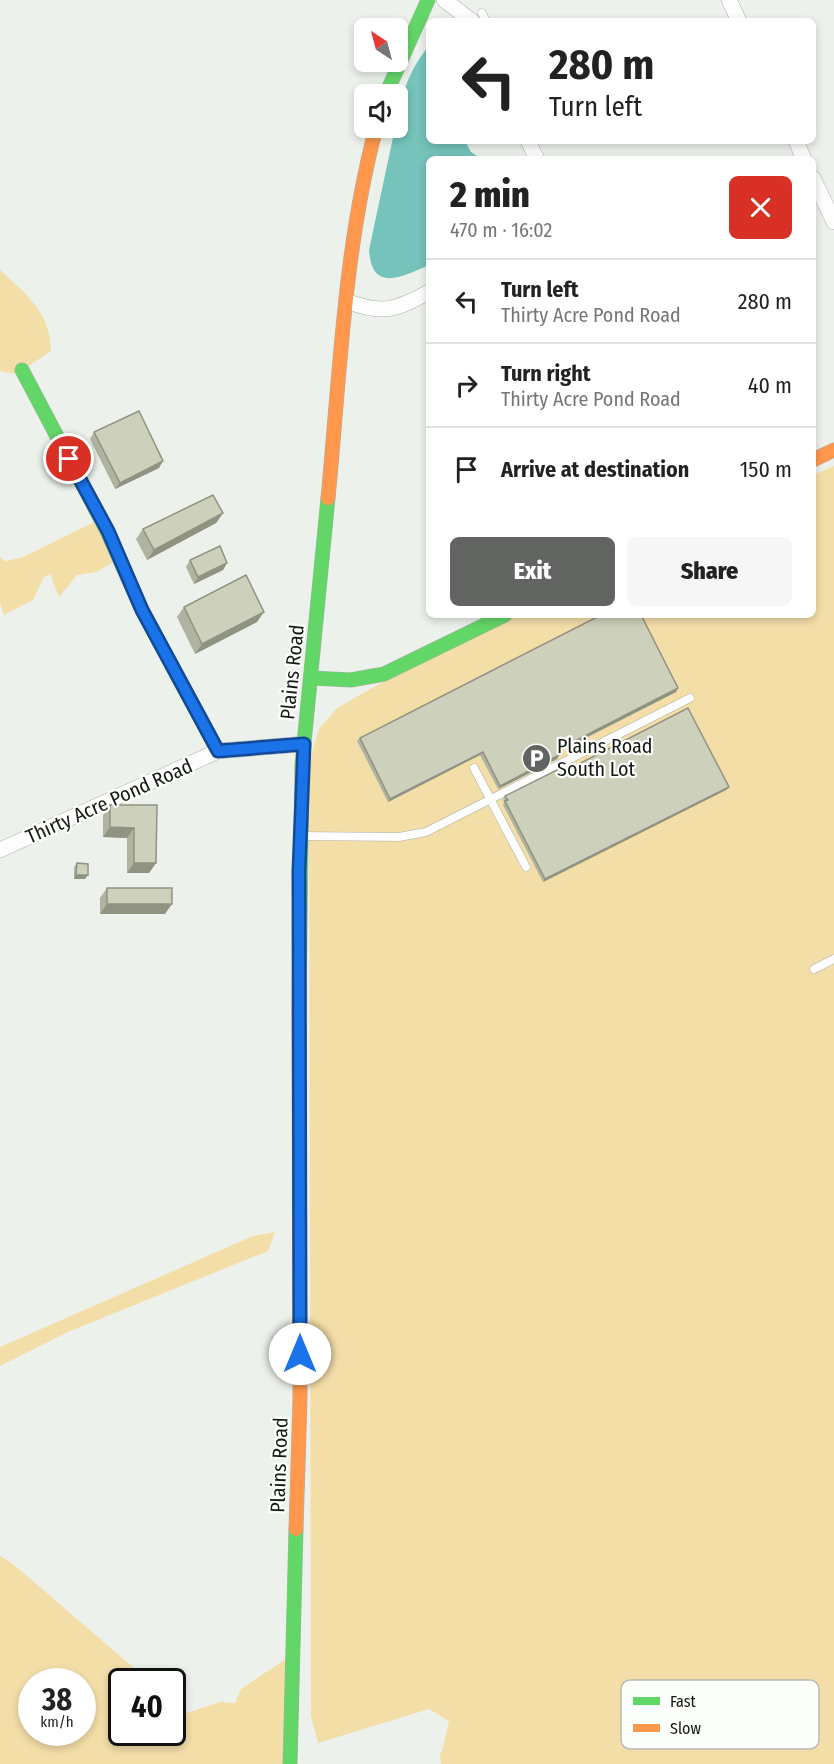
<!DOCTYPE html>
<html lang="en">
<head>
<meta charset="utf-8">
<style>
  body { margin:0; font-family:"Fira Sans Condensed",sans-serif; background:#f6f6f6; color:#222; height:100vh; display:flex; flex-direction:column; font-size:22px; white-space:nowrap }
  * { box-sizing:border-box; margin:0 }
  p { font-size:20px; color:#767676 }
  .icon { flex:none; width:33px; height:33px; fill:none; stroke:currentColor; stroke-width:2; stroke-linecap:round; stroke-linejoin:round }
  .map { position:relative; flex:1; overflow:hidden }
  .side { position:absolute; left:426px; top:156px; width:390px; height:462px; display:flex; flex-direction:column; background:#fff; border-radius:9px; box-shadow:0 3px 9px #0003 }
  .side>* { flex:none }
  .top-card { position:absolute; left:426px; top:18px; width:390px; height:126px; border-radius:9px; box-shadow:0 3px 9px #0003; background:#fff; color:#222; overflow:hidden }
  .needle { width:39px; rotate:324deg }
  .buttons { position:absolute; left:354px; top:18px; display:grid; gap:12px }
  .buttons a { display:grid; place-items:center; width:54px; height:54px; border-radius:9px; background:#fff; box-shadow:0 3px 9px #0003; font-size:30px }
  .speed { position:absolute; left:18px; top:1668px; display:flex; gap:12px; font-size:30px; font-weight:700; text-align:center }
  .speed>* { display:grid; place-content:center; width:78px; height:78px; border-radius:50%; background:#fff; box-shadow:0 3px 9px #0003; line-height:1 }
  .speed small { font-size:15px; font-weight:400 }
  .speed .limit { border:3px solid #111; border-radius:9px; background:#fff; color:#111 }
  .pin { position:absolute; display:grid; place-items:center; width:51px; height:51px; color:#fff; margin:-26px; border:3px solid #fff; border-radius:50%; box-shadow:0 2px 6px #0007 }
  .me { position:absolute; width:66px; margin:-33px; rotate:0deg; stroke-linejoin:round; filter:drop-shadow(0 0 4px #0008) }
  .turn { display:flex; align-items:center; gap:21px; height:126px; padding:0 24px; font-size:27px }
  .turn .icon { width:78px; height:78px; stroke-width:2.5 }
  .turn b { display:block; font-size:42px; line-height:51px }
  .round { display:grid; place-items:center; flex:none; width:63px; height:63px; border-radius:9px; background:#f6f6f6 }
  .overview { display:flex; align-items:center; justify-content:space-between; height:102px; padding:0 24px }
  h1 { font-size:36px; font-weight:800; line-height:45px }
  .button { display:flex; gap:12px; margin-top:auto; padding:12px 24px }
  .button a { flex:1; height:69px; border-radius:9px; background:#616460; color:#fff; font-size:24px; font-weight:800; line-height:69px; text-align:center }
  .button a+a { background:#f6f6f6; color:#222 }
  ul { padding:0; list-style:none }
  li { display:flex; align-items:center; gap:18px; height:84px; padding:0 24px; border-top:2px solid #e0e0e0 }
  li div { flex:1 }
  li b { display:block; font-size:22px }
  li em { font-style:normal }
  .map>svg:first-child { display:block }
  .green { fill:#f4dea8; fill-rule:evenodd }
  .water { fill:#75c3bb }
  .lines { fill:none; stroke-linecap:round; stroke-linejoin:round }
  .lane-casing { stroke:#adb0ab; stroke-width:9 }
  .street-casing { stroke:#adb0ab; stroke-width:16 }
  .fast-casing { stroke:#adb0ab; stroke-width:15 }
  .slow-casing { stroke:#adb0ab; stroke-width:15 }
  .lane { stroke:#fcfdfc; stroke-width:8 }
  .street { stroke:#fcfdfc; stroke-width:15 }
  .fast { stroke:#63d668; stroke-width:14 }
  .slow { stroke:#ff974d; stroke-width:14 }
  .wall { fill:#b0b3a0 }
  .shaded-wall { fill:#909282 }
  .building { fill:#cdd0ba; stroke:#909282; stroke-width:1.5 }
  .route-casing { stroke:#114b97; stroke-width:15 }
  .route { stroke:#1a73e8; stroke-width:10 }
  .labels { text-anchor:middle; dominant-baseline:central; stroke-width:4.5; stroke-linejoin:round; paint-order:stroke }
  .street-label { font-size:20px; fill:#161815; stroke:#fcfffb }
  .poi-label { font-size:20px; fill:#161815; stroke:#fcfffb; text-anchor:start }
  .key { fill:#fcfffb; stroke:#b7bab6; stroke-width:1.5 }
  .key-label { font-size:16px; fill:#161815 }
</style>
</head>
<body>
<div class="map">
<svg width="834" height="1764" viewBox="0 0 834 1764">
  <rect width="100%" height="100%" fill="#edf1eb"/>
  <!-- green -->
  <g class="green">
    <path d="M0 270C26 294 51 313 51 351L17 374 0 371Z"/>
    <polygon points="834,466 834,1764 441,1764 440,1752 442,1752 449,1721 429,1709 318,1743 311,1716 309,762 319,729 337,708 471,632 508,615 813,615 813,475"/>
    <polygon points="96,521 117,560 96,572 77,575 59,597 50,574 43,578 33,600 4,615 0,603 0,557 5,561 21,558"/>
    <polygon points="275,1232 268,1251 70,1331 0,1366 0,1347 253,1236"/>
    <path d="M0 1556 13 1564 149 1681 122 1682V1732H172L173 1702 187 1713 220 1702 235 1703 241 1689 287 1658 289 1764H0ZM32 1682H82V1732H32Z"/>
  </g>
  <!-- water -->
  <path class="water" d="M429 46V141H465L471 152 482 159H429V265C403 276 372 294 369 250L395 128H398C398 99 410 68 429 46Z"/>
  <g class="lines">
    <defs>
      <g id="lane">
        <polyline points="482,13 486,21"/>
        <polyline points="474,768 526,867"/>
        <polyline points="301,836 399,837 426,832 690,698"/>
        <polyline points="814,969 834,959"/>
      </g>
      <g id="street">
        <polyline points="444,0 472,21"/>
        <polyline points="729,0 739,21"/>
        <polyline points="528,141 537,159"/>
        <polyline points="796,141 804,159"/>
        <polyline points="813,178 834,222"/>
        <path d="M349 302C384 315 397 309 429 292"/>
        <polyline points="0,850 218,751 304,744"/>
      </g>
      <g id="fast">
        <polyline points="386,94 428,0"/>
        <polyline points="22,370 107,531 142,610 218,751"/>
        <polyline points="311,678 351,680 384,674 505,615"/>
        <polyline points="299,1010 302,764 328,498"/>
        <polyline points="290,1764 296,1529"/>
      </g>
      <g id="slow">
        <polyline points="813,460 834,450"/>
        <path d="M328 498C340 375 344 248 376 128"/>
        <polyline points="296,1529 300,1399 299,1010"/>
      </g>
    </defs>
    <!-- lane casing -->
    <use href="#lane" class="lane-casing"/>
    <!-- street casing -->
    <use href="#street" class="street-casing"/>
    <!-- fast casing -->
    <use href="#fast" class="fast-casing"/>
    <!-- slow casing -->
    <use href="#slow" class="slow-casing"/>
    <!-- lane -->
    <use href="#lane" class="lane"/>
    <!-- street -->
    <use href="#street" class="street"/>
    <!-- fast -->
    <use href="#fast" class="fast"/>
    <!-- slow -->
    <use href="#slow" class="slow"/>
  </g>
  <!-- wall -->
  <g class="wall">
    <polygon points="94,432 159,468 115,489 90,439"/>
    <polygon points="223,513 216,523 147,560 136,539 143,529"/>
    <polygon points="190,560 227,563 223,570 194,584 186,567"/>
    <polygon points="184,607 257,622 195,654 177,617"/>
    <polygon points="678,688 676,692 558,752 559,755 557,759 498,789 480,755 388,802 357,741 360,738"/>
    <polygon points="567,770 729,787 726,790 543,882 503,805 504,802 503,800 505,796"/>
    <polygon points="110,805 157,805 156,863 149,873 127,873 127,838 103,837 103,815"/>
    <polygon points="77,863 85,879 74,879 74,867"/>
    <polygon points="107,888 165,914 100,914 100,898"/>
  </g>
  <!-- shaded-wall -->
  <g class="shaded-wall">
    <polygon points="163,461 159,468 115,489 120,483"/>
    <polygon points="223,513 216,523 147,560 154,550"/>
    <polygon points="227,563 223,570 194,584 198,577"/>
    <polygon points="264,612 257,622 195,654 202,644"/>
    <polygon points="678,688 676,692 554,754 557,750"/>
    <polygon points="483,752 480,755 388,802 390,799"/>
    <polygon points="559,755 557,759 498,789 500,786"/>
    <polygon points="729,787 726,790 543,882 545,879"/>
    <polygon points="110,827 134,828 127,838 103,837"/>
    <polygon points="134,863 156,863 149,873 127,873"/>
    <polygon points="76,875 88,875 85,879 74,879"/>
    <polygon points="107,904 172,904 165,914 100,914"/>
  </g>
  <!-- building -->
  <g class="building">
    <polygon points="139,411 163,461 120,483 94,432"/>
    <polygon points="213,495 223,513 154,550 143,529"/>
    <polygon points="220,546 227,563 198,577 190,560"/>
    <polygon points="246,575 264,612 202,644 184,607"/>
    <polygon points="601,615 641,615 678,688 557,750 559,755 500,786 483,752 390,799 360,738"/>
    <polygon points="688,708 729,787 545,879 505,801 508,800 505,796 565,766 567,770"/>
    <polygon points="110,805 157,805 156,863 134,863 134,828 110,827"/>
    <polygon points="77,863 88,864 88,875 76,875"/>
    <rect x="107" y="888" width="65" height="16"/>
  </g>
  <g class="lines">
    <defs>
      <polyline id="route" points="69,459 108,531 142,610 218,751 304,744 299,871 300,1354"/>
    </defs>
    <!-- route casing -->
    <use href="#route" class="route-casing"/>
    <!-- route -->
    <use href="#route" class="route"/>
  </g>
  <!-- icons -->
  <defs>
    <symbol id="parking-disc" viewBox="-11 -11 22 22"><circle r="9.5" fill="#616460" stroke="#fcfffb"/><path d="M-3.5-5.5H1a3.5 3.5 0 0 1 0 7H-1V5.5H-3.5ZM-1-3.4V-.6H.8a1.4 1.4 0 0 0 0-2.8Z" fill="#fff"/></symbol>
  </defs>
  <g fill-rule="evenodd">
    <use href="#parking-disc" x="520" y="742" width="33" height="33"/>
  </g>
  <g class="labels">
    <!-- street labels -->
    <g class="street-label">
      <text transform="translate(292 672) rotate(-84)">Plains Road</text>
      <text transform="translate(109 801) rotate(-24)">Thirty Acre Pond Road</text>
      <text transform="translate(279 1465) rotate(-88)">Plains Road</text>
    </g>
    <!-- poi labels -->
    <g class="poi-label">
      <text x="557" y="746">Plains Road<tspan x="557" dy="23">South Lot</tspan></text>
    </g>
  </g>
  <!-- legend -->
  <rect x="621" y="1680" width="198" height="69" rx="9" class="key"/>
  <rect x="633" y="1697" width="27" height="8" fill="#63d668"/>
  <rect x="633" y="1724" width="27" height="8" fill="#ff974d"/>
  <g class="key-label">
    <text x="670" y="1707">Fast</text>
    <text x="670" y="1734">Slow</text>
  </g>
</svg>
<div class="buttons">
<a><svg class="needle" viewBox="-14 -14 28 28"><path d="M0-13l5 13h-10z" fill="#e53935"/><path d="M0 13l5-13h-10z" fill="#767676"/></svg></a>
<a><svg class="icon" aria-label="sound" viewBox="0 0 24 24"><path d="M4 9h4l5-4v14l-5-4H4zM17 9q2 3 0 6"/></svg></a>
</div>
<div class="speed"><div>38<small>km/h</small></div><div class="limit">40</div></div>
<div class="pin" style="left:69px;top:459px;background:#d93025"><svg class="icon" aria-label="arrive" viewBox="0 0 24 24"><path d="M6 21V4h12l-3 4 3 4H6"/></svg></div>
<svg class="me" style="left:300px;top:1354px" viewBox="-20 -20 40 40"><circle r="19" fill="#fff"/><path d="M0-13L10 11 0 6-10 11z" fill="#1a73e8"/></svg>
<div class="top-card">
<div class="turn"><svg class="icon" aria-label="left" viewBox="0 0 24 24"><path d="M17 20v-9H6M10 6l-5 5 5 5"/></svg><div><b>280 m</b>Turn left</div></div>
</div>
<section class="side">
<div class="overview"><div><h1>2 min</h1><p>470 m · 16:02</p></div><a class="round" style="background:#d93025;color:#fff"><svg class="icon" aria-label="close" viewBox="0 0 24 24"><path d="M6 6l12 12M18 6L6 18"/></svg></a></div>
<ul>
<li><svg class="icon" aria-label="left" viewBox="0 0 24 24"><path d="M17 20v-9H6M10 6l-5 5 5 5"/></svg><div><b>Turn left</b><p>Thirty Acre Pond Road</p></div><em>280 m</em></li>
<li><svg class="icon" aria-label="right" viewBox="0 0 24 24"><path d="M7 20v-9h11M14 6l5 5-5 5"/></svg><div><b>Turn right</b><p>Thirty Acre Pond Road</p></div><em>40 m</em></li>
<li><svg class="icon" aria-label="arrive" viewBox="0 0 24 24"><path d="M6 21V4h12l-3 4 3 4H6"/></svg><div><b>Arrive at destination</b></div><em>150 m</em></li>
</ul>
<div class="button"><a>Exit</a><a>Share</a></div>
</section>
</div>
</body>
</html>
